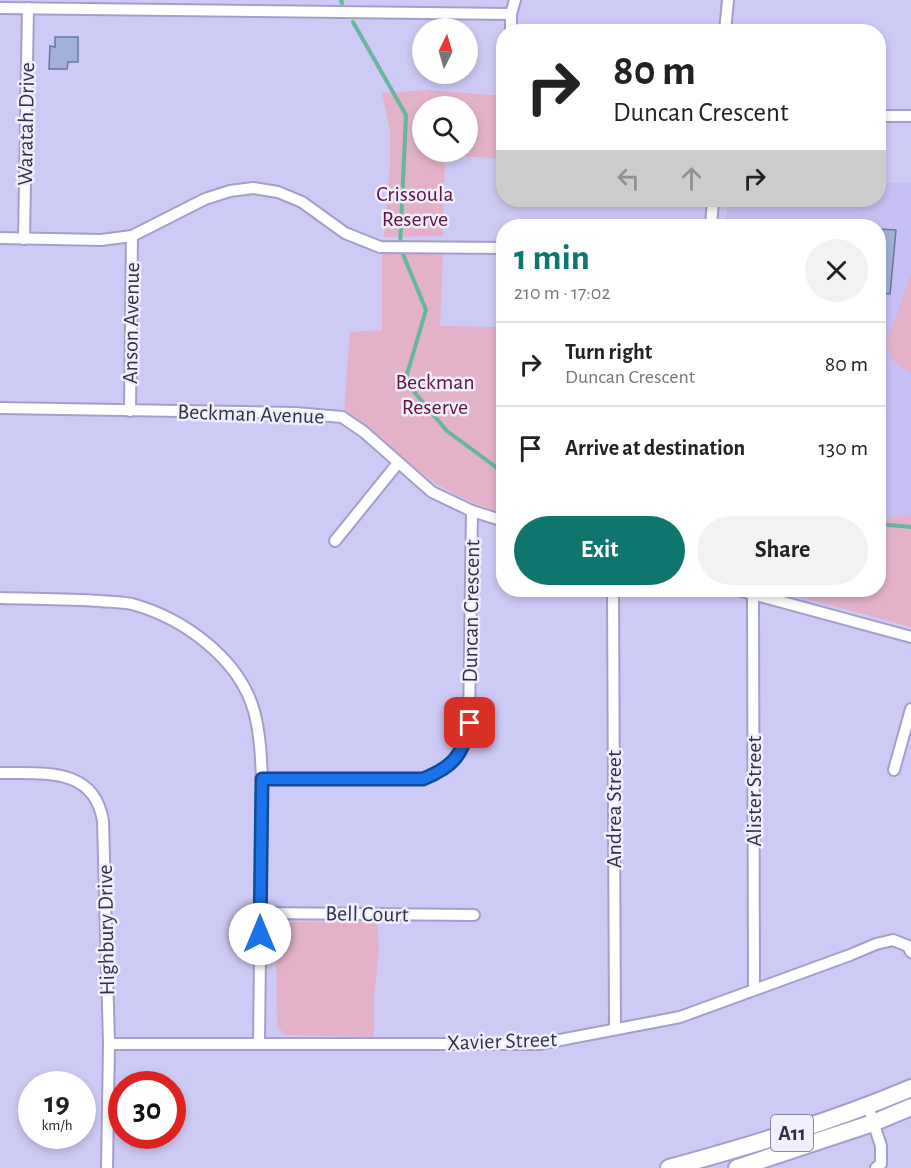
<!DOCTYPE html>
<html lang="en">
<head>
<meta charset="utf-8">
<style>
  body { margin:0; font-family:"Alegreya Sans",sans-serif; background:#f2f2f2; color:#222; height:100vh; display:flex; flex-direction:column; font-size:22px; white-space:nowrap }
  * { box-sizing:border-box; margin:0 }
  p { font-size:20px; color:#767676 }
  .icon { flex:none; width:33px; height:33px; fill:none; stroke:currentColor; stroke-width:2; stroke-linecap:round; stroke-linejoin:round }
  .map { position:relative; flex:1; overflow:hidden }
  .drawer { position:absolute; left:496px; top:219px; width:390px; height:378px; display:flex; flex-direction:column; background:#fff; border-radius:24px; box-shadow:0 3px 9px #0003 }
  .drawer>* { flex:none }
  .guide { position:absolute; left:496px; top:24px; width:390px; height:183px; border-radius:24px; box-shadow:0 3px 9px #0003; background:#fff; color:#222; overflow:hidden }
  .needle { width:39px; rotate:5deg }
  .tools { position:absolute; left:412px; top:18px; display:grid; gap:12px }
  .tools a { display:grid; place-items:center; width:66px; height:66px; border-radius:50%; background:#fff; box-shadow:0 3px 9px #0003; font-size:30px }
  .speed { position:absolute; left:18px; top:1071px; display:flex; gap:12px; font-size:30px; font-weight:700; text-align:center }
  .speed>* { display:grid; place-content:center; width:78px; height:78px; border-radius:50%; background:#fff; box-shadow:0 3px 9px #0003; line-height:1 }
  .speed small { font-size:15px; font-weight:400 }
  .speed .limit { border:9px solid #d22; background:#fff; color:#111 }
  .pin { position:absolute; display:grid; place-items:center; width:51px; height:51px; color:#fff; margin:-26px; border-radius:12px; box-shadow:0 3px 9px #0006 }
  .me { position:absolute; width:66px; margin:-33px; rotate:0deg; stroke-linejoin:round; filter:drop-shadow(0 0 4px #0008) }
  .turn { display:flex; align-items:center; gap:21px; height:126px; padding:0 18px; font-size:27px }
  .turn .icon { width:78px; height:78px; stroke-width:2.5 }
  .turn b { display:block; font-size:42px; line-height:51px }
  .lanes { display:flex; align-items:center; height:57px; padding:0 18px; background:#0003; justify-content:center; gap:30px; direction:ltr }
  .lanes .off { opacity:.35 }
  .round { display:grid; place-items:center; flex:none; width:63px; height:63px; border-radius:32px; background:#f2f2f2 }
  .summary { display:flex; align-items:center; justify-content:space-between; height:102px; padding:0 18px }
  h1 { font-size:36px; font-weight:700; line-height:45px; color:#0f766e }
  .action { display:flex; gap:12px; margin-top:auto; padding:12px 18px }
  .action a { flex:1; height:69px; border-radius:36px; background:#0f766e; color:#fff; font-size:24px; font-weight:700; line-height:69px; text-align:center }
  .action a+a { background:#f2f2f2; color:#222 }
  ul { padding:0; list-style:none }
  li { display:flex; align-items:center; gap:18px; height:84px; padding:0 18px; border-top:2px solid #e0e0e0 }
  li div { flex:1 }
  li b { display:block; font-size:22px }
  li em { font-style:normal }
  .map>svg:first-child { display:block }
  .built { fill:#c6c0f4 }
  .green { fill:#e3b2c9; fill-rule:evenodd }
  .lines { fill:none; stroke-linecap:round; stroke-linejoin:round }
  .stream { stroke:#66b79c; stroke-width:4 }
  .building { fill:#a2b1da; stroke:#6a779e; stroke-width:1.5 }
  .street-casing { stroke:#a39fca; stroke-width:14 }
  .primary-casing { stroke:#a39fca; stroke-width:20 }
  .street { stroke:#fff; stroke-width:10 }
  .primary { stroke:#fff; stroke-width:16 }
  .route-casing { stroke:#114b97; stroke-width:15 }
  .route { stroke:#1a73e8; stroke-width:10 }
  .labels { text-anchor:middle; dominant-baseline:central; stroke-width:5; stroke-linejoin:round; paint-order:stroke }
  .shield { fill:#f0effd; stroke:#6c6a7b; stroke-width:1.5 }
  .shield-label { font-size:21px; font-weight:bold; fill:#333143 }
  .street-label { font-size:22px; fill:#333143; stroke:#f0effd }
  .park-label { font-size:22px; fill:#621341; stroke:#f0effd }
</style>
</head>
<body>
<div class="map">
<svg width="911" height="1168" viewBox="0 0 911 1168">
  <rect width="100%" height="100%" fill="#cecaf6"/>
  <!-- built -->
  <polygon class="built" points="879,183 911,183 911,519 879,517 879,226 725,226 728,200 879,200"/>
  <!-- green -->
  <g class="green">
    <path d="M428 90 504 96V159L445 155 443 236 384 237 390 166V130L382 93ZM423 106H468V152H423Z"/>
    <path d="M443 249 440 326 504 327V513C467 503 435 486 406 461 387 444 368 423 344 412L350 332 382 330V250Z"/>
    <polygon points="911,274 911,374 893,361 886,344"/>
    <polygon points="911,515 911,627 774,590 879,590 879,518"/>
    <polygon points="377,921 379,948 374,997 374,1037 285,1035 277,1027 276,937 290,922"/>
  </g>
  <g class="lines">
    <!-- stream -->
    <g class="stream">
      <polyline points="341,0 342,3"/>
      <polyline points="353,22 406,115 400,247 426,310 405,381 447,431 504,473"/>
      <polyline points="879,524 911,527"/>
    </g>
  </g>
  <!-- building -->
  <g class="building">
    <polygon points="55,37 78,37 78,62 68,62 67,69 49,69 50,46 55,47"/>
    <polygon points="879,229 896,230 890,294 879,293"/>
  </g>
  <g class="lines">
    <defs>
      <g id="street">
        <polyline points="0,8 511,14"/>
        <polyline points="511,32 511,14 515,0"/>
        <polyline points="725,32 728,0"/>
        <polyline points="879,116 911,116"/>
        <polyline points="711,226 713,200"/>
        <polyline points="0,238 101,240 132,236 205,199 230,191 253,188 278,192 302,202 345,233 380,247 504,248"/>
        <polyline points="24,239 28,8"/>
        <polyline points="0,408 295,413 342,417 364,432 432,492 472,511 504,521"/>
        <polyline points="130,411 132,236"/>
        <polyline points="335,541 398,463"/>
        <polyline points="613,590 615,1029"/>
        <polyline points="738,590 911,637"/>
        <polyline points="753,594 754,989"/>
        <path d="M0 598C33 599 67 599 100 601 110 602 122 602 132 604 183 618 239 658 254 711 260 733 261 756 262 779L259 1043"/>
        <polyline points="894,770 911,709"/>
        <path d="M0 773C43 774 94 766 103 821L109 1044 107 1168"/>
        <path d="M262 779H423C453 767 464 755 469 723L472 511"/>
        <polyline points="260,913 474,915"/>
        <polyline points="109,1044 539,1044 680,1017 850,955 876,944 893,940 908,946 911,952"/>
        <polyline points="868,1106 881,1146 881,1164 876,1168"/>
      </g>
      <g id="primary">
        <path d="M669 1168C752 1145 831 1122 911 1088"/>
        <polyline points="737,1168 873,1123 911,1107"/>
      </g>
    </defs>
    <!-- street casing -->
    <use href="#street" class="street-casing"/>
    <!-- primary casing -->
    <use href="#primary" class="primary-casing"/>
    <!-- street -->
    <use href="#street" class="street"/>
    <!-- primary -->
    <use href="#primary" class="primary"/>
  </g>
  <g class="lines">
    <defs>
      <path id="route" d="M260 934 262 779H423C453 767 463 755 470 723"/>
    </defs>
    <!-- route casing -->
    <use href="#route" class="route-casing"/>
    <!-- route -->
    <use href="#route" class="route"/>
  </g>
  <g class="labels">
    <!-- shield labels -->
    <rect class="shield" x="771" y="1115" width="42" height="36" rx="4.5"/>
    <g class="shield-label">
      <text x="792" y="1133">A11</text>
    </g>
    <!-- street labels -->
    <g class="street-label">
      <text transform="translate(26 124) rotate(-89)">Waratah Drive</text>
      <text transform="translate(131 323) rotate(-89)">Anson Avenue</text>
      <text transform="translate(251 414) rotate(2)">Beckman Avenue</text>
      <text transform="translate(471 611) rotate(-89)">Duncan Crescent</text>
      <text transform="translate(754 791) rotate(-90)">Alister Street</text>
      <text transform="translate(614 809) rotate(-90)">Andrea Street</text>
      <text transform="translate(367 914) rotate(1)">Bell Court</text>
      <text transform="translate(106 930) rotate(-91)">Highbury Drive</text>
      <text transform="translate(502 1041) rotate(-2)">Xavier Street</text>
    </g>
    <!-- park labels -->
    <g class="park-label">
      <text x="415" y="194">Crissoula<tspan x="415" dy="25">Reserve</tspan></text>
      <text x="435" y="382">Beckman<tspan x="435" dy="25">Reserve</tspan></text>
    </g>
  </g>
</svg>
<div class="tools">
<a><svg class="needle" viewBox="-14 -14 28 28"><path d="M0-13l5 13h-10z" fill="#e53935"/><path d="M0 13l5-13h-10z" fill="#767676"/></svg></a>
<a><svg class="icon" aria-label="search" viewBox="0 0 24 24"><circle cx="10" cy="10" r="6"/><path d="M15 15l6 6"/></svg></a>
</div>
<div class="speed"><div>19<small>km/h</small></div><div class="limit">30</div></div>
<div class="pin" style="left:470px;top:723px;background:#d93025"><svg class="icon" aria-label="arrive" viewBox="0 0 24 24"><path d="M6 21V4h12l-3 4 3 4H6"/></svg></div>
<svg class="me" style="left:260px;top:934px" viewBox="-20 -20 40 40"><circle r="19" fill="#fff"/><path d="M0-13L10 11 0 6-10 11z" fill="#1a73e8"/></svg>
<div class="guide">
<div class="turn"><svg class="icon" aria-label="right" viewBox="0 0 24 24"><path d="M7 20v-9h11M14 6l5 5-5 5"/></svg><div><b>80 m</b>Duncan Crescent</div></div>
<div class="lanes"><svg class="icon off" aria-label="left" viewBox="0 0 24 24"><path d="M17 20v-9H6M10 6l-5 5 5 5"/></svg><svg class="icon off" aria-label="ahead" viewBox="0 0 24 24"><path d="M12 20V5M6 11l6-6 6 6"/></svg><svg class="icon" aria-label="right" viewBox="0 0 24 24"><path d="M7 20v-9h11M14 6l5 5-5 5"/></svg></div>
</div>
<section class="drawer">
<div class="summary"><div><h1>1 min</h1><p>210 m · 17:02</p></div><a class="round"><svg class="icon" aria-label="close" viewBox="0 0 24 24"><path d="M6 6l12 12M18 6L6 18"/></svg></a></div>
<ul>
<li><svg class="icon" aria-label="right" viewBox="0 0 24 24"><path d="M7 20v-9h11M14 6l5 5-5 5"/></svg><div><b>Turn right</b><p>Duncan Crescent</p></div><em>80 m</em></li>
<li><svg class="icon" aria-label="arrive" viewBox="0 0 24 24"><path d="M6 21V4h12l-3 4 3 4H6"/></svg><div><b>Arrive at destination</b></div><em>130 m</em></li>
</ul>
<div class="action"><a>Exit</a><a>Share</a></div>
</section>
</div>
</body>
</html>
